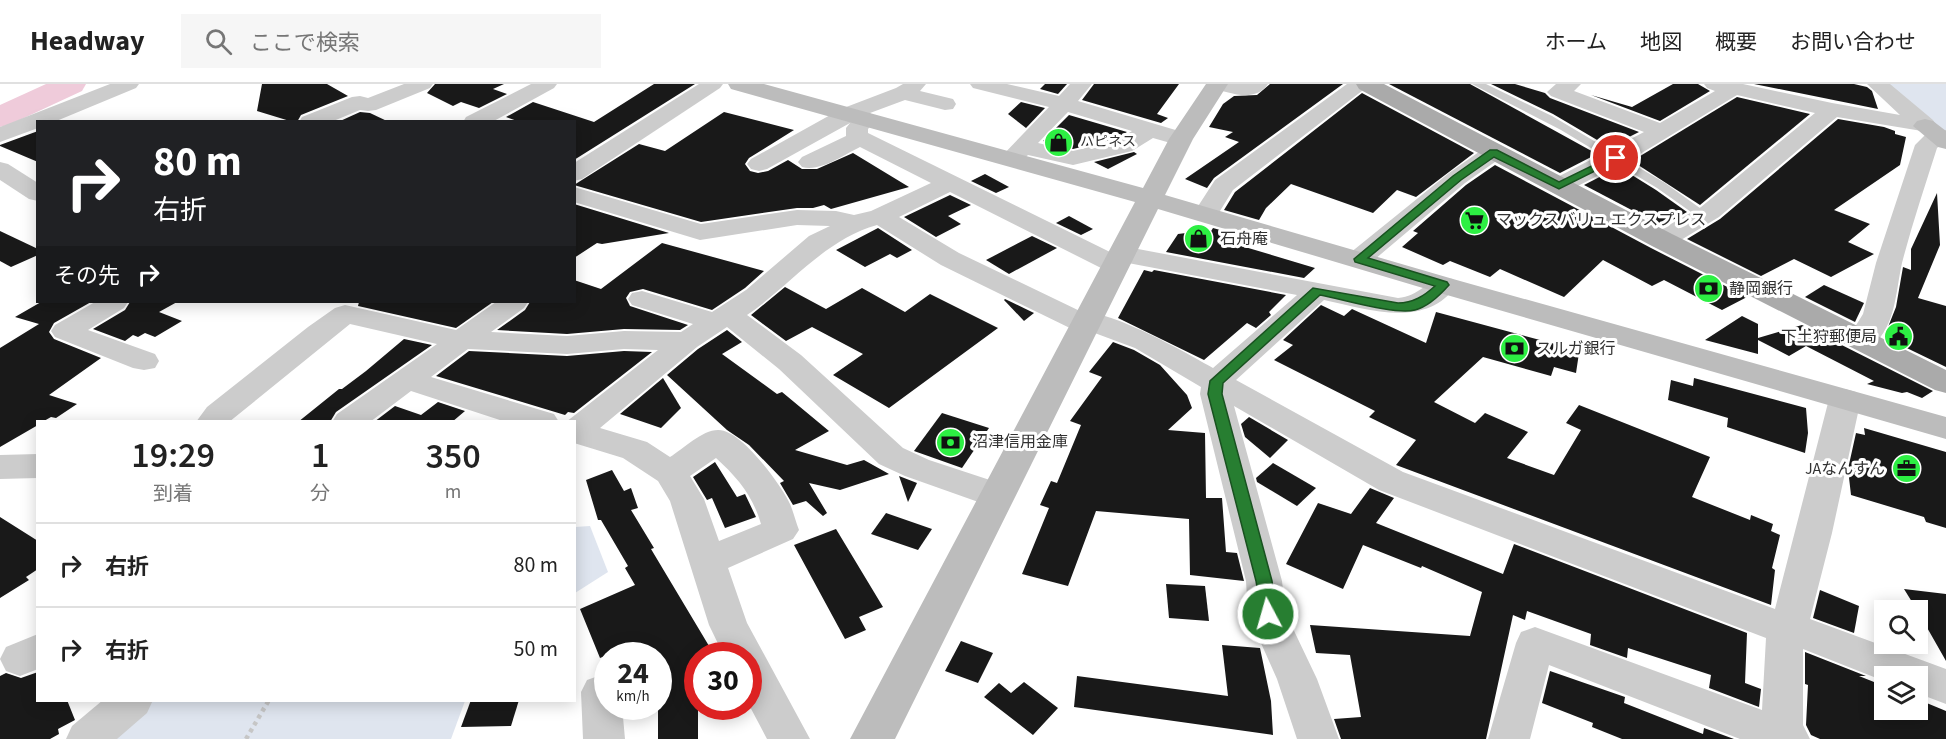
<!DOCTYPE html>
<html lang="ja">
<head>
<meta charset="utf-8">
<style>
  body { margin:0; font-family:"Source Sans 3","Noto Sans JP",sans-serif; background:#f6f6f6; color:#222; height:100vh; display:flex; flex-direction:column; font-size:22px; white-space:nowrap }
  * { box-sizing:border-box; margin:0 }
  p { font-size:20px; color:#767676 }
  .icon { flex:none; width:33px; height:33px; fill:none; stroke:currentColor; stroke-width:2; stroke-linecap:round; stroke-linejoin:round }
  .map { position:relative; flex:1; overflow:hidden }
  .sheet { position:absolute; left:36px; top:336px; width:540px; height:282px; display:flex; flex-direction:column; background:#fff; border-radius:0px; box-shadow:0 3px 15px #0003 }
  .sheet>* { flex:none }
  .hud { position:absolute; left:36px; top:36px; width:540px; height:183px; border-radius:0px; box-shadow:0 3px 15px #0003; background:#202124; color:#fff; overflow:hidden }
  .tools { position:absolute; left:1874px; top:516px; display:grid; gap:12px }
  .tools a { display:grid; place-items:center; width:54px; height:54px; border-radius:0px; background:#fff; box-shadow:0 3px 15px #0003; font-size:30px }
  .speed { position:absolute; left:594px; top:558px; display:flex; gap:12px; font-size:30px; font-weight:700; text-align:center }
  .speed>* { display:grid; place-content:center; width:78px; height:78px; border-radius:50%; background:#fff; box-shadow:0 3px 15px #0003; line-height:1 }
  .speed small { font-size:15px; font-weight:400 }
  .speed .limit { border:9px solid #d22; background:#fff; color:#111 }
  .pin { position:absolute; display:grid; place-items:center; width:51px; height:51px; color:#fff; margin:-26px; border:3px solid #fff; border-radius:50%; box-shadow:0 2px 6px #0007 }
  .me { position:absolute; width:66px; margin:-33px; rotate:354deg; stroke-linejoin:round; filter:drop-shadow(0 0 4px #0008) }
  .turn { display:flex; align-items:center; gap:21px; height:126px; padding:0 18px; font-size:27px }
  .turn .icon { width:78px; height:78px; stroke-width:2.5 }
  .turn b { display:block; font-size:42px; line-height:51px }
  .then { display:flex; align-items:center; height:57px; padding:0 18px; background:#0003; gap:12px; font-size:22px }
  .eta { display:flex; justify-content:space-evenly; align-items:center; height:102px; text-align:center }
  .eta b { font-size:36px; font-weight:600; line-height:42px }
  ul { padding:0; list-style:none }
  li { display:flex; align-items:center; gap:18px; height:84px; padding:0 18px; border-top:2px solid #e0e0e0 }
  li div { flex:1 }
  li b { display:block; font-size:22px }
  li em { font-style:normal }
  header { display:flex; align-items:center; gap:36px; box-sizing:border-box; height:84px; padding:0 30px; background:#fff; border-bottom:2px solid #e0e0e0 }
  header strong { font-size:28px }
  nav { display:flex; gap:33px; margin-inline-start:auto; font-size:21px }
  .search { width:420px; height:54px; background:#f6f6f6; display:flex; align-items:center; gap:15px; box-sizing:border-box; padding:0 21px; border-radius:0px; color:#767676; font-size:22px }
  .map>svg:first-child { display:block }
  .green { fill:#dfe5ef }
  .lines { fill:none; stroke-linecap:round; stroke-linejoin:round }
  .river { fill:#efcbda; fill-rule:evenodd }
  .building { fill:#191919 }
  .path { stroke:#c6c6c6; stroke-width:4.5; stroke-dasharray:4 4; stroke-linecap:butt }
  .lane { fill:#ccc; fill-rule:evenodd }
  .street { fill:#ccc; fill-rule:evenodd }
  .secondary { fill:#bcbcbc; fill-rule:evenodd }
  .primary { fill:#aaa; fill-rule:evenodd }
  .route { fill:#277e31; stroke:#195220; stroke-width:1.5 }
  .labels { text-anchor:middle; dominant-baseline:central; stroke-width:6; stroke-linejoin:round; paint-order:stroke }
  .far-poi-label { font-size:14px; fill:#323232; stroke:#fff; text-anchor:start }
  .poi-label { font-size:16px; fill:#323232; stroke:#fff; text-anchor:start }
</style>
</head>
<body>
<header>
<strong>Headway</strong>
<div class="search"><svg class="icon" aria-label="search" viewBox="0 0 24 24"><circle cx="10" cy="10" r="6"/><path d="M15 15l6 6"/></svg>ここで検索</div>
<nav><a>ホーム</a><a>地図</a><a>概要</a><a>お問い合わせ</a></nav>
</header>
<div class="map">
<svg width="1946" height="655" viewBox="0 0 1946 655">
  <rect width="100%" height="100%" fill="#fff"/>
  <!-- green -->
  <g class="green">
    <polygon points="1884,0 1946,0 1946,54"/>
    <polygon points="590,442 608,488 575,509 575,443"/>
    <polygon points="144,617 465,617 451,655 86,655"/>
  </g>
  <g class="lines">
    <!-- river -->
    <polygon class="river" points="46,0 86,0 82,7 11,40 0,43 0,21"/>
  </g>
  <!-- building -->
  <g class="building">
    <polygon points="262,0 327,0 348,12 301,31 297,38 293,38 257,27"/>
    <polygon points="435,0 504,0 493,5 507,10 479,24 461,18 453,22 427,9"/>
    <polygon points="654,0 695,0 574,76 574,38 520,38 506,33 533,18 594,38"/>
    <polygon points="1045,0 1067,0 1058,10 1040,5"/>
    <polygon points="1094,0 1179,0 1157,30 1168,34 1161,39 1082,16"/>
    <polygon points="1270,0 1343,0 1214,94 1207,104 1185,95 1239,58 1225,53 1233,48 1209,43 1223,20 1234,12 1257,11"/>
    <polygon points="1389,0 1470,0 1597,70 1560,89"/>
    <polygon points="1491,0 1515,0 1545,9 1550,14 1639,48 1609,63 1553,30"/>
    <polygon points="1673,0 1698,0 1710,7 1660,37 1591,11 1632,23"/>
    <polygon points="1754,0 1854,0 1867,3 1872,7 1878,25"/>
    <polygon points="1362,9 1474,69 1416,113 1397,106 1373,129 1291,100 1266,124 1259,136 1224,126 1235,108"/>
    <polygon points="1737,13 1810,30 1700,121 1632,77"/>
    <polygon points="1021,18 1045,24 1026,44 1008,30"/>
    <polygon points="360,28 370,29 389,38 338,38"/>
    <polygon points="724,28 794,46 749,74 745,80 750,87 758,89 768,87 788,76 802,85 817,85 853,69 909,103 831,125 824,121 813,124 797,124 701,138 574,101 639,60 665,67"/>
    <polygon points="1069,31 1127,48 1115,55 1073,65 1043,57"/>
    <polygon points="1838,35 1884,43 1895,47 1895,50 1906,53 1900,81 1834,126 1870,140 1848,158 1874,170 1831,193 1794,175 1761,192 1687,155 1720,135"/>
    <polygon points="38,47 38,78 0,62 0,61"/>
    <polygon points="1134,68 1137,70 1108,85 1094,78"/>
    <polygon points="1495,81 1651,164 1747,213 1722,226 1664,196 1652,202 1603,176 1564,213 1500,185 1490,193 1450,177 1443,181 1402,163 1418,149 1413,147 1466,101"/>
    <polygon points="1619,83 1656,106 1687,128 1662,142 1584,101"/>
    <polygon points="985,90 1009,103 996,109 971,97"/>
    <polygon points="1937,109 1940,161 1918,214 1946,222 1946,283 1884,253 1896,223 1903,183 1911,186 1911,165"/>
    <polygon points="950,111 971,121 948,132 961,140 936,153 904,133"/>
    <polygon points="574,120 669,149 602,160 597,159 574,174"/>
    <polygon points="1069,132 1093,145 1081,151 1056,139"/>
    <polygon points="878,144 912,166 897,174 890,170 865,183 836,166"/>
    <polygon points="1213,144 1249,154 1245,163 1315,184 1304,194 1166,168 1178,150 1194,148 1208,152"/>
    <polygon points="0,147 38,165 38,171 11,183 0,177"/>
    <polygon points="1032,152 1057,164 1009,190 986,176"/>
    <polygon points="662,159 764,187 745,204 712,226 643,205 630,208 626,214 630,222 688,241 680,246 624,245 567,250 497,246 525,226 530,218 574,218 574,196 601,205"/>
    <polygon points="1144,186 1152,188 1154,186 1286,211 1269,228 1271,231 1256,244 1247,239 1204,276 1118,234"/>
    <polygon points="1824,201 1864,219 1855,238 1805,213"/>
    <polygon points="785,203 826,225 862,204 905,228 930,210 998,244 889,324 833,291 863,270 812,243 786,257 751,231"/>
    <polygon points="1005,215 1034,229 1024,237 1004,216"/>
    <polygon points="41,218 91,218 54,239 49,248 54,255 101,274 49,311 77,320 56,334 51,333 44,337 38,338 38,341 0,363 0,264 39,240 15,233"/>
    <polygon points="130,218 177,218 159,228 182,237 155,253 145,249 138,253 133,251 125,257 93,245 125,226"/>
    <polygon points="359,218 493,218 456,244 358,222"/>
    <polygon points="1321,221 1344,232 1352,225 1426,259 1436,228 1570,264 1569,267 1579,269 1576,289 1554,283 1551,292 1483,273 1434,318 1475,339 1485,329 1528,348 1507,374 1554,391 1581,346 1566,339 1579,321 1710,373 1692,413 1750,436 1751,431 1773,440 1771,447 1780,451 1772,484 1775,486 1771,521 1396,381 1416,356 1369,333 1375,327 1274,276 1293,261 1283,256"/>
    <polygon points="1742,232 1758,240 1758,254 1802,241 1933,307 1922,314 1907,308 1902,309 1867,300 1874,297 1806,262 1789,272 1758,256 1758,270 1705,256"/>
    <polygon points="727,246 742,258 722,270 777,310 782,308 829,347 795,366 847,381 864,376 889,390 840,406 809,399 827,429 823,432 806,417 793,421 780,399 784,397 749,361 727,346 667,291 698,265"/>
    <polygon points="404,255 432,261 336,328 330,338 298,338 339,305 342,305 366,287"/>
    <polygon points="1113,258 1134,266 1160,281 1187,311 1192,324 1168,346 1205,349 1206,414 1222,414 1226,468 1237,469 1244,497 1190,491 1189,435 1096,427 1068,502 1022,490 1049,424 1040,421 1051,397 1057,399 1081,341 1070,337 1102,293 1089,288"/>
    <polygon points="469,267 567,272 624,267 652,268 574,329 568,328 565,331 436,292"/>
    <polygon points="663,294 681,324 661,344 620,330"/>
    <polygon points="1694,294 1806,324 1808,349 1805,369 1727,343 1728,334 1668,316 1671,296 1693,302"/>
    <polygon points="438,318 465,327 452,338 374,338 395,322 421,331"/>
    <polygon points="942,329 989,344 962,384 914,367"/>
    <polygon points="1249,333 1288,356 1270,374 1245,353 1241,340"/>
    <polygon points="1864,344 1946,368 1946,444 1926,438 1924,433 1851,411 1848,385 1856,349 1865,351"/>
    <polygon points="715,378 737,413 745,410 756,433 725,444 712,414 707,416 693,393"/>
    <polygon points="1273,379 1316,404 1297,422 1257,398 1256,394"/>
    <polygon points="612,386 624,407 631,404 638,424 631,426 654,464 651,465 715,572 698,572 698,655 658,655 658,572 632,572 629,562 600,574 580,525 635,501 625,484 628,482 601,436 598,436 586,396"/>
    <polygon points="899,392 917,399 908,418"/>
    <polygon points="1370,404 1394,414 1376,439 1503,490 1514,460 1747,549 1745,599 1761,605 1759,623 1709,604 1711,591 1628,564 1627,574 1590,561 1591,550 1527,527 1525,536 1513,531 1486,655 1341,655 1334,635 1361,633 1350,571 1316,569 1310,541 1470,552 1482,508 1422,482 1421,484 1363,461 1343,505 1286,480 1318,419 1351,430"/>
    <polygon points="886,429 932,445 918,466 871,450"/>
    <polygon points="0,433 38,457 38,485 26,493 29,496 0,514"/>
    <polygon points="836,445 883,523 859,533 866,546 845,555 794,461"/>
    <polygon points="1166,500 1205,502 1209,537 1169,534"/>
    <polygon points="1904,505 1946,510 1946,577 1917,526"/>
    <polygon points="1820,506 1859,522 1854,549 1813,534"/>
    <polygon points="961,557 993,569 978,599 945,587"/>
    <polygon points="1222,561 1260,564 1271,617 1273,651 1074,623 1077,592 1228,612"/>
    <polygon points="1805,568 1866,592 1859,592 1884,602 1884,626 1917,626 1917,615 1946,627 1946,655 1820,655 1811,651 1806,641 1808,601 1805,600"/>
    <polygon points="1550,587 1625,613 1624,619 1703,650 1704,644 1734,655 1622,655 1592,643 1593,639 1542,619"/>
    <polygon points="38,588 38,616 67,616 75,636 58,645 59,650 50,655 0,655 0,592 6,589 21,594"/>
    <polygon points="1024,598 1058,624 1033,651 984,613 999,599 1011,609"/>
    <polygon points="471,616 519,616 511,642 461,643"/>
  </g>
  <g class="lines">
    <!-- path -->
    <polyline class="path" points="246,655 269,616"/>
    <!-- lane -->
    <polygon class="lane" points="1472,0 1486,0 1552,32 1665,99 1711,132 1709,135 1701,135 1657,104 1561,46"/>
    <!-- street -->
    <g class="street">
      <polygon points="110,0 139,0 136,4 54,38 38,38 38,44 0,58 0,43"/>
      <polygon points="404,0 433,0 430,4 376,26 368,27 360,26 331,38 299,38 302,33 352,13 360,12 368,14"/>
      <polygon points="531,0 557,0 554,4 492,38 463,38 466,33"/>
      <polygon points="699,0 723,0 720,4 582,95 574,97 574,79"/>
      <path d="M903 0H926L920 7 953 15 956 20 953 25 945 26 905 16 870 29 877 35 868 45V49L1110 168 1113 164 1122 162 1398 214C1421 213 1430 190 1453 195L1457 201C1425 246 1368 225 1324 216L1236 296 1403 388 1775 525 1829 315 1834 308 1845 305 1856 308 1861 315 1832 449 1810 535 1946 585V620L1917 609V592H1884V597L1803 565V641L1810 655H1740L1549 581 1530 655H1488L1516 559 1521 548 1535 543 1762 626 1766 554 1379 406 1234 322 1282 497 1286 530 1317 595 1339 655H1297L1277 595 1248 530 1246 497 1200 310 1201 303 1135 264 1092 248 1086 250 1076 247 941 181 877 141C824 156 791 201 747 231L801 271 903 364 929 376 1008 402 1013 411 1008 420 996 423 984 420 905 392 879 380 779 285 727 243 697 263 600 344 647 358 670 373C683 365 702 346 718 346 740 345 778 397 788 416 793 425 795 436 799 446L793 455 728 484 747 539 810 655H767L748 619V572H724L709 541 670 417 658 397 623 374 574 359V338H566L658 266 624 265 567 270 468 265 431 293 554 330 559 338H506L411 307 370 338H332L337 330 437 260 350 240 229 338H196L207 323 308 243 335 224 345 221 456 246 496 218H528L524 224 491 248 567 252 624 247 681 248 693 240 632 221 628 215 632 209 642 207 712 228 746 206 809 152 830 142 797 141 700 156 574 118V103L701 140 797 126 836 127 854 131 871 127 931 99 860 63C843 71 821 88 802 83L798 78 802 73 846 52V44L850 39 767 85 759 87 751 85 747 80 751 75 841 25 896 4ZM950 108 1107 187 1116 189 1125 187 1129 181 1128 179 1297 211 1213 284C1188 270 1111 226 1084 229L959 169 899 133ZM716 374C737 393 753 412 761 440L719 457 704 415 690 392Z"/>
      <path d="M970 0H1007L1059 12 1070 0H1092L1078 17 1189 50 1192 55 1189 60 1181 62 1153 54 1132 67 1073 81 1028 71C1020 79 1015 82 1004 79L1000 74 1049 23 973 4ZM1068 28 1132 47 1116 57 1073 67 1038 59Z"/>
      <path d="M1209 0H1268C1255 19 1230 9 1212 4Z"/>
      <polygon points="1347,0 1371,0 1233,106 1215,135 1206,138 1197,135 1193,130 1215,96"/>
      <path d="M1556 0H1581L1574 7 1660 39 1715 7 1707 4 1704 0H1743L1832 19 1900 31 1867 0H1890L1933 36 1936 41 1934 45 1946 46V56L1937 64C1925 102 1912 140 1902 179 1896 205 1896 242 1873 261 1867 266 1859 264 1852 262L1847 256 1863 230 1876 179 1915 61 1928 48 1837 33 1719 133 1671 162 1662 164 1653 162 1649 156 1653 150 1701 123 1815 29 1737 11 1640 70 1568 107 1559 109 1550 107 1547 102 1550 97 1644 48 1551 12 1547 8Z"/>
      <polygon points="1494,61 1502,63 1506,68 1502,73 1465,99 1368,181 1359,183 1350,181 1346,175 1350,169 1449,89 1486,63"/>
      <polygon points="0,78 8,80 38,99 38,117 29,115 0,96"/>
      <polygon points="95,218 128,218 124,224 88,246 155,270 159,277 155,284 144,286 133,284 55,253 51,247 55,241"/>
      <polygon points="38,370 38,394 0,395 0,371"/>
      <polygon points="38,550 38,585 20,592 6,587 0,575 6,563"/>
      <polygon points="601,591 608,593 608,622 622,622 625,655 583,655 581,608 587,596"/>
      <polygon points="103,616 153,616 147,629 117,655 66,655 72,642"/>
    </g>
    <!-- secondary -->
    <g class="secondary">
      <polygon points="728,0 764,0 1143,104 1169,55 1206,0 1228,0 1193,55 1165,111 1453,195 1946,333 1946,355 1433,207 1158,125 895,655 850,655 1135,118 731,5"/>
      <polygon points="1925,35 1933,37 1946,47 1946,65 1938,63 1913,42 1917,37"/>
    </g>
    <!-- primary -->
    <polygon class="primary" points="1356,0 1384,0 1672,150 1946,286 1946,309 1935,306 1652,162 1359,5"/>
  </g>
  <!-- route -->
  <path class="route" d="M1490 66H1497L1559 98 1612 72 1621 74 1559 105 1494 73 1461 96 1368 174 1447 198 1449 201C1441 210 1427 223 1415 226 1394 231 1343 215 1320 211L1223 299 1222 310 1272 497 1276 530 1273 535 1268 537 1262 535 1256 497 1208 310 1210 297 1313 204 1398 219C1413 219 1424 212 1435 202L1355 178 1354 175 1453 92Z"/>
  <!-- icons -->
  <defs>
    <symbol id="shop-disc" viewBox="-11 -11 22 22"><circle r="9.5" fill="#2def43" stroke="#fff"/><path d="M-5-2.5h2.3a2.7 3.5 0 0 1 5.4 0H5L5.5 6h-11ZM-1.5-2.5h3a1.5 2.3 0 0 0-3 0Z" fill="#111"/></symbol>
    <symbol id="supermarket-disc" viewBox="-11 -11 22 22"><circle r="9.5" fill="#2def43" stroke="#fff"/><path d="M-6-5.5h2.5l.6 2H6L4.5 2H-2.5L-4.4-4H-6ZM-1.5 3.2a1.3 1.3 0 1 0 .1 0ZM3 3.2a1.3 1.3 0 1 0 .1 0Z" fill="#111"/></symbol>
    <symbol id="bank-disc" viewBox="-11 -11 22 22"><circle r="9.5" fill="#2def43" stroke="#fff"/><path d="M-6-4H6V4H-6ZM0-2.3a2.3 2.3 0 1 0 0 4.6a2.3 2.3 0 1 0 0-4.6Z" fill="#111"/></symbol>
    <symbol id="civic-disc" viewBox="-11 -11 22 22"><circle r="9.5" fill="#2def43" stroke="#fff"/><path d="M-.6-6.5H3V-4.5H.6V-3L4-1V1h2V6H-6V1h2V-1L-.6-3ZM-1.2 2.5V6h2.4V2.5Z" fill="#111"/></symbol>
    <symbol id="office-disc" viewBox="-11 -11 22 22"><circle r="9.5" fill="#2def43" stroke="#fff"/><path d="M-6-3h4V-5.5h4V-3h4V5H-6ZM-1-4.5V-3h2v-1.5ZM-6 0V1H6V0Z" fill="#111"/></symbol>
  </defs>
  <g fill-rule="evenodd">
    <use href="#shop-disc" x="1042" y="42" width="33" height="33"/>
    <use href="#supermarket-disc" x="1458" y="120" width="33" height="33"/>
    <use href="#shop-disc" x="1182" y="138" width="33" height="33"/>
    <use href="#bank-disc" x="1692" y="188" width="33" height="33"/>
    <use href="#civic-disc" x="1882" y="236" width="33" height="33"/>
    <use href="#bank-disc" x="1498" y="248" width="33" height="33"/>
    <use href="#bank-disc" x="934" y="342" width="33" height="33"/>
    <use href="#office-disc" x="1890" y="368" width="33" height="33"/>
  </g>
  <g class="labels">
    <!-- far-poi labels -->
    <g class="far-poi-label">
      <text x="1080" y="58">ハピネス</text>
    </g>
    <!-- poi labels -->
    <g class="poi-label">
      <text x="1496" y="136">マックスバリュ エクスプレス</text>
      <text x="1220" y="155">石舟庵</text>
      <text x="1729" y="205">静岡銀行</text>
      <text x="1877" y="253" text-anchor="end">下土狩郵便局</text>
      <text x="1536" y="265">スルガ銀行</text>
      <text x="972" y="358">沼津信用金庫</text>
      <text x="1885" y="385" text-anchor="end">JAなんすん</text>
    </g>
  </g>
</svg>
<div class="tools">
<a><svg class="icon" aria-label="search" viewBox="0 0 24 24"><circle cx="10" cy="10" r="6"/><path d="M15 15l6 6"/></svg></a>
<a><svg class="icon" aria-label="layers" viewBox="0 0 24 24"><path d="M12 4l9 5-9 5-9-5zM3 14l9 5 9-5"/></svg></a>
</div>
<div class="speed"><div>24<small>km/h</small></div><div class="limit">30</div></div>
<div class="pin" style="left:1616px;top:74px;background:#d93025"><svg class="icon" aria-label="arrive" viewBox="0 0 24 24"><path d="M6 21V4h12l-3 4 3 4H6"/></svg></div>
<svg class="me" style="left:1268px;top:530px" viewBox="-20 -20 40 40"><circle r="17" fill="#277e31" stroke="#fff" stroke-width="3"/><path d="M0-11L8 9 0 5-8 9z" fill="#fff"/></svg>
<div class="hud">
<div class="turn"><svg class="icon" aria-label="right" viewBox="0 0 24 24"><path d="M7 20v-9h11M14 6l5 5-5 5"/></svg><div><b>80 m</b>右折</div></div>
<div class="then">その先<svg class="icon" aria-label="right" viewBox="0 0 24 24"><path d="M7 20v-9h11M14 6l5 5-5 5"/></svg></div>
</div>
<section class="sheet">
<div class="eta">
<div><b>19:29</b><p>到着</p></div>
<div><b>1</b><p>分</p></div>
<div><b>350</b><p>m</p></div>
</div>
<ul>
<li><svg class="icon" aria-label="right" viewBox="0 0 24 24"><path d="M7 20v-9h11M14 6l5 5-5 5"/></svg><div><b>右折</b></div><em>80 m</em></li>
<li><svg class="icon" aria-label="right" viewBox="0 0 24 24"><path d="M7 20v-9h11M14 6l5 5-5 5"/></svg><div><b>右折</b></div><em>50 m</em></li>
</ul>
</section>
</div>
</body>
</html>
